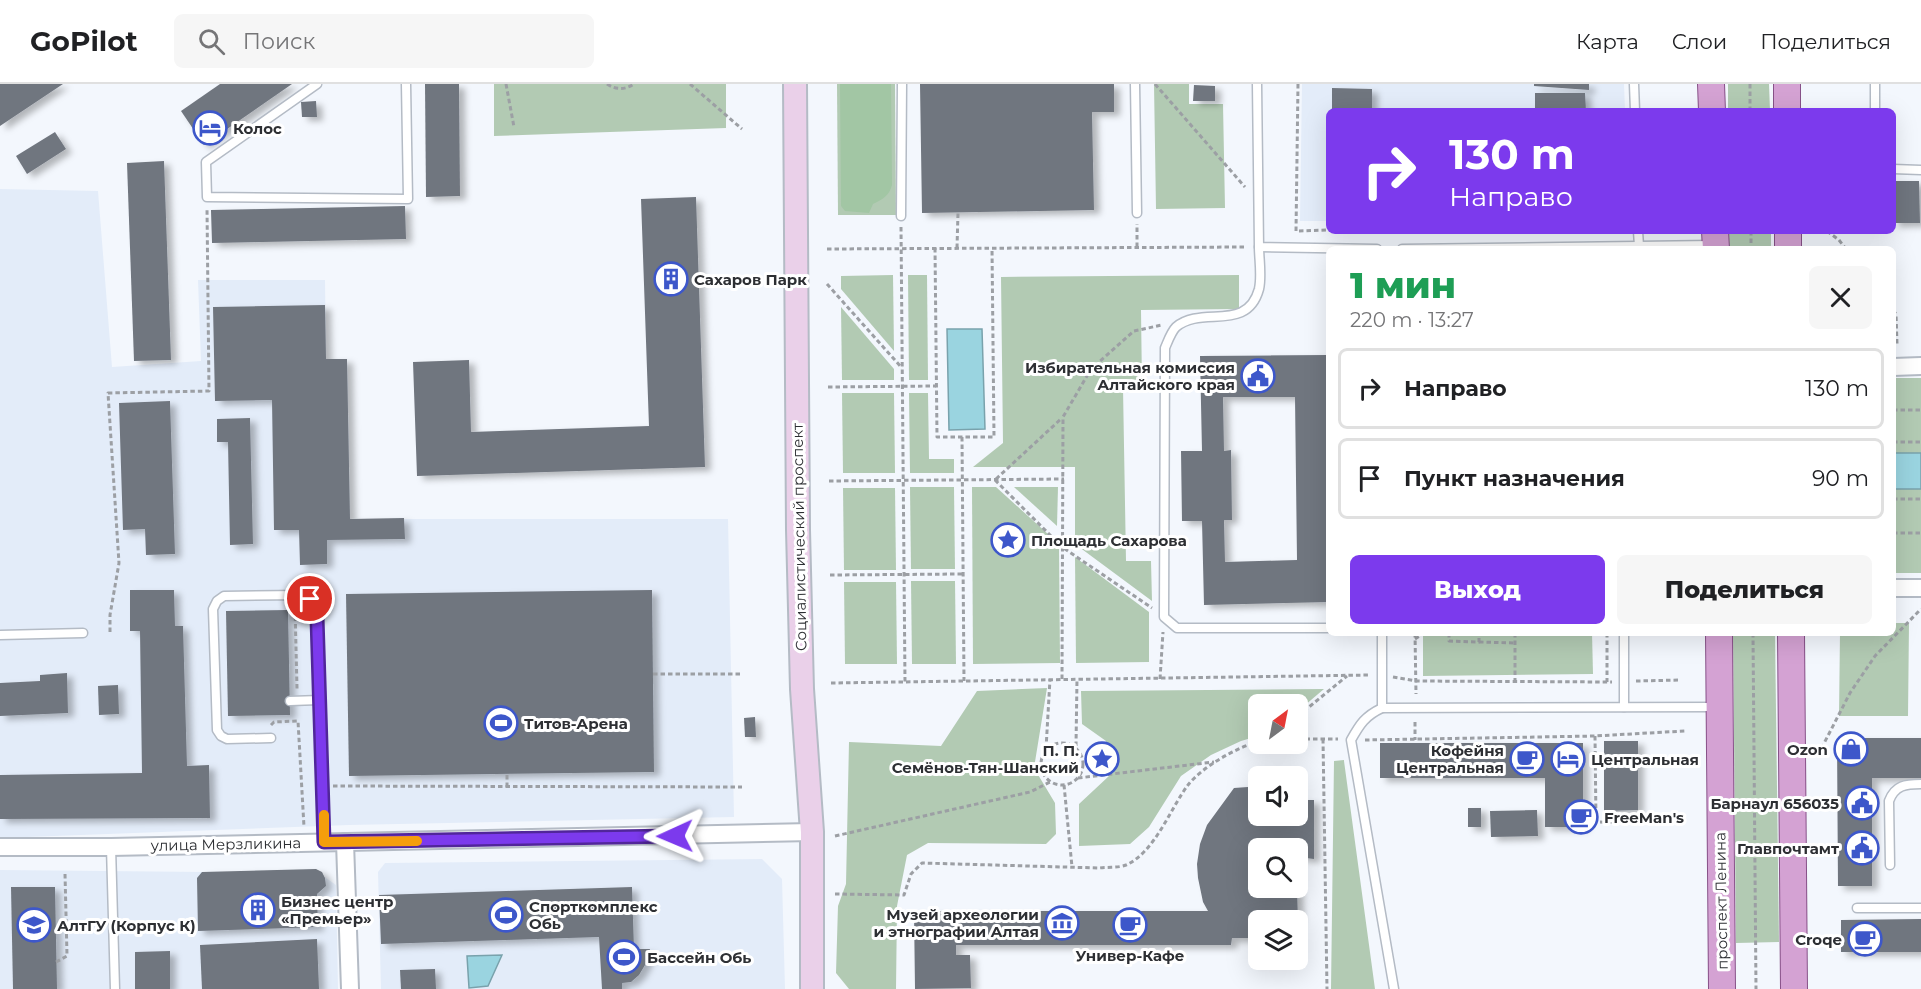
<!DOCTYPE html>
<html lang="ru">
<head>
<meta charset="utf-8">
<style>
  body { margin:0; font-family:Montserrat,sans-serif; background:#f6f6f6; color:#202124; height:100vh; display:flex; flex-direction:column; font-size:22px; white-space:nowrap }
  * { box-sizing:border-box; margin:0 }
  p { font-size:20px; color:#757577 }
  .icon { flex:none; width:33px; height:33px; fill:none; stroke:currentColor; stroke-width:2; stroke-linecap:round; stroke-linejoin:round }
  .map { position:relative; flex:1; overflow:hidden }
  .drawer { position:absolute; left:1326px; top:162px; width:570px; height:390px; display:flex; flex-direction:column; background:#fff; border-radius:9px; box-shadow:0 6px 24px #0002 }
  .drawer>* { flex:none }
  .guide { position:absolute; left:1326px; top:24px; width:570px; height:126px; border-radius:9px; box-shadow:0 6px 24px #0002; background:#7c3aed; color:#fff; overflow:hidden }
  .needle { width:39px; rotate:32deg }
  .controls { position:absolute; left:1248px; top:610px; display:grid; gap:12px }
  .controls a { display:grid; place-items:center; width:60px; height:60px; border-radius:9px; background:#fff; box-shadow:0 6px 24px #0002; font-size:30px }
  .pin { position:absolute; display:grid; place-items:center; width:51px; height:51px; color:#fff; margin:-26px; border:3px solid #fff; border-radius:50%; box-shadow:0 2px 6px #0007 }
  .me { position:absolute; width:66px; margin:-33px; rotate:269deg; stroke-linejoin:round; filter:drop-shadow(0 0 4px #0008) }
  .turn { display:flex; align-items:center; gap:21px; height:126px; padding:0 24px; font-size:27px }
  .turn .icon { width:78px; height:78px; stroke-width:2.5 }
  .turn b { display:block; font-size:42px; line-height:51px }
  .round { display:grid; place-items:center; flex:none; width:63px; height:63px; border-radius:9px; background:#f6f6f6 }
  .overview { display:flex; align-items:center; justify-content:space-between; height:102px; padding:0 24px }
  h1 { font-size:36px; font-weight:800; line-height:45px; color:#1e9e55 }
  .cta { display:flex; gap:12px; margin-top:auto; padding:12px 24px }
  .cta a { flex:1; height:69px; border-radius:9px; background:#7c3aed; color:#fff; font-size:24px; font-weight:800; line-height:69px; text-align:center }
  .cta a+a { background:#f6f6f6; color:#202124 }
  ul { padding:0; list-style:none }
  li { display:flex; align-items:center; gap:18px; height:81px; margin:0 12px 9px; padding:0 12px; border:3px solid #e0e0e0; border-radius:9px }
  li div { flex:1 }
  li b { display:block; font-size:22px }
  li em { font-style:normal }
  header { display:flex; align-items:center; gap:36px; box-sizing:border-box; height:84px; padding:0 30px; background:#fff; border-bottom:2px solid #e0e0e0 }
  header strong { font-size:28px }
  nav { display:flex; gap:33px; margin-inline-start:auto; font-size:21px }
  .search { width:420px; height:54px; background:#f6f6f6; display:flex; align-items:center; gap:15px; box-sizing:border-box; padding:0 21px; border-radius:9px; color:#757577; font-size:22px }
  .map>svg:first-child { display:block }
  .built { fill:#e3ecf9 }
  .green { fill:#b2cab3 }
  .forest { fill:#a2c6a4 }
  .water { fill:#9ad4e0; stroke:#79a2ac; stroke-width:1.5 }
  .building { fill:#70767f; fill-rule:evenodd; filter:url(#shadow) }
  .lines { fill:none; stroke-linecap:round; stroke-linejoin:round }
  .lane-casing { stroke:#b4bbc5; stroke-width:11 }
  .street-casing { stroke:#b4bbc5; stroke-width:20 }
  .secondary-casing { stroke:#b4bbc5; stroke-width:26 }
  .primary-casing { stroke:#875188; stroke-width:28 }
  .path { stroke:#9c9fa4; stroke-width:3; stroke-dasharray:4.5 3; stroke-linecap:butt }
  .lane { stroke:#fff; stroke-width:8 }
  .street { stroke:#fff; stroke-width:16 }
  .secondary { stroke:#ead0e9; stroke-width:22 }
  .primary { stroke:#d4a2d3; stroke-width:26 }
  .route-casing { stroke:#51269a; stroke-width:15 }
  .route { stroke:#7c3aed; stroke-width:10 }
  .slow { stroke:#f59e0b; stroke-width:10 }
  .labels { text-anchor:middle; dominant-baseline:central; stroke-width:6; stroke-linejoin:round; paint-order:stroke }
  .poi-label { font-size:15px; font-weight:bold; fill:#2d2f33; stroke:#fff; text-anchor:start }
  .street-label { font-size:15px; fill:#2d2f33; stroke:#fff }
</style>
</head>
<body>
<header>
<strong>GoPilot</strong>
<div class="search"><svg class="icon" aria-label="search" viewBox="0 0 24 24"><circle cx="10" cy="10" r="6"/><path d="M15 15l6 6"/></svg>Поиск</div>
<nav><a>Карта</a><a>Слои</a><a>Поделиться</a></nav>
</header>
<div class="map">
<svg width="1921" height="905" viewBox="0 0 1921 905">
  <defs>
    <filter id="shadow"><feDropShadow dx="6" dy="4" stdDeviation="3" flood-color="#0004"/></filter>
  </defs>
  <rect width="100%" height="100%" fill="#f3f7fd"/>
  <!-- built -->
  <g class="built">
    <polygon points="1302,0 1624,0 1625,27 1329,27 1329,137 1300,137"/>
    <polygon points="0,105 98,107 112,283 201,277 198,196 325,196 326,275 347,275 350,435 728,435 734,733 349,741 0,754"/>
    <polygon points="762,775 782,795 785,905 381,905 378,788 385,779"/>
    <polygon points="0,786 319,789 336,801 338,905 0,905"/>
  </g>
  <!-- green -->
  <g class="green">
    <polygon points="494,0 726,0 726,44 494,52"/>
    <polygon points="837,0 895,0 896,131 838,131"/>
    <polygon points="1154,0 1189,0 1189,20 1223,20 1225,124 1156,125"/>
    <polygon points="1728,0 1769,0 1770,27 1728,27"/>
    <rect x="1729" y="147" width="42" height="18"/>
    <polygon points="893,191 894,267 841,205 841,192"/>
    <polygon points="908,191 927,191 928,296 909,296"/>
    <polygon points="1239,191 1239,225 1141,226 1142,303 1123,304 1126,477 1151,477 1152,517 1075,460 1075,383 973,383 1003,359 1001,193"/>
    <polygon points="841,223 894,285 894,296 842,296"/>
    <rect x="1893" y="294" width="28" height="195"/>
    <polygon points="842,309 894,309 895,389 843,389"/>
    <polygon points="909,309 928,309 929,375 954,375 954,389 910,389"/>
    <polygon points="910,403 954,403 955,485 911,485"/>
    <polygon points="972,403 996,403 1059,460 1060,579 973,580"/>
    <polygon points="1014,403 1058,403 1057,442"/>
    <polygon points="843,404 895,404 896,486 844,486"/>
    <polygon points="1075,473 1149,528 1149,578 1076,579"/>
    <polygon points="911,497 955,497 956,580 912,580"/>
    <polygon points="844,498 896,498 897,580 845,580"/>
    <polygon points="1893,539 1909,539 1908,632 1839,632 1840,549 1893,549"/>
    <polygon points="1423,549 1592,549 1593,590 1423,592"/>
    <polygon points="1733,549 1775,549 1779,858 1736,859"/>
    <polygon points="1047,604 1034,684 1055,719 1056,750 1046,760 928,759 907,771 897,822 896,905 849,905 836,889 838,822 846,800 849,658 941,662 977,607"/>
    <polygon points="1324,605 1298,627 1298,621 1258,621 1258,652 1241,657 1211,671 1181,692 1149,743 1130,760 1079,762 1079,720 1109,692 1106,657 1082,640 1081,607"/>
    <polygon points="1344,676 1344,677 1375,905 1331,905 1334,677"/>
  </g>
  <!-- forest -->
  <path class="forest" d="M840 0H891L892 101C889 112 883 115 873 120L869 129 845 127 841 122Z"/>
  <!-- water -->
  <g class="water">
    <polygon points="947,245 982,245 985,345 949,346"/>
    <rect x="1893" y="369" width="28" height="36"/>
    <polygon points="502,871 488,902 469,904 467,872"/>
  </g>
  <!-- building -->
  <g class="building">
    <polygon points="0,0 63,0 0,42"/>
    <polygon points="220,0 292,0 204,61 181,27"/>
    <polygon points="425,0 459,0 460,112 426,113"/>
    <polygon points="920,0 1114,0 1114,28 1092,28 1094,126 922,129"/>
    <polygon points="1534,0 1589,0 1589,6 1534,2"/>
    <polygon points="1194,1 1215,2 1215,17 1193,17"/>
    <polygon points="1332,4 1372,5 1372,27 1332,27"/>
    <polygon points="1535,9 1585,9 1586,27 1535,27"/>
    <polygon points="316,17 317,33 302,33 301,18"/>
    <polygon points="55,48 66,65 27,90 16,72"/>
    <polygon points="164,77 171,276 134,277 127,79"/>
    <polygon points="1893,97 1919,97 1920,139 1893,139"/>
    <polygon points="696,113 705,383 417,392 413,278 469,276 471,348 649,342 641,115"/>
    <polygon points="405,122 406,155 212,159 211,126"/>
    <polygon points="325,221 326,275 347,275 350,435 404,434 405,455 327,456 327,480 300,481 299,446 274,446 272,316 215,317 213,223"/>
    <path d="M1329 271V518L1204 521 1202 437H1182L1181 367H1202L1200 272ZM1223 313H1295L1297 476 1225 478 1224 436H1232L1231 366 1224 367Z"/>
    <polygon points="170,317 175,470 146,471 145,445 123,446 119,319"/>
    <polygon points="250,334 253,460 230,461 228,358 217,358 217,335"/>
    <polygon points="130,506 174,506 175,542 183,542 187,682 209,681 210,734 0,735 0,691 142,689 140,547 130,547"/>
    <polygon points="652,506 654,688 349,692 346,510"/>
    <polygon points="288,526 290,631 228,632 226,527"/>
    <polygon points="67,589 68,629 0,632 0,599 40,597 40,591"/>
    <polygon points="118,601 119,630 99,631 98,602"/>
    <polygon points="755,633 756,653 745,653 744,634"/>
    <polygon points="1837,654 1921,654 1921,694 1872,694 1872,802 1838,802"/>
    <polygon points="1604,657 1638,657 1638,726 1604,727"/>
    <polygon points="1380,659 1583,659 1583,743 1545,743 1545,694 1380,694"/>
    <polygon points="1248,703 1256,708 1258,715 1258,732 1298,732 1298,716 1314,716 1314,775 1298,773 1298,765 1258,765 1258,804 1297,804 1298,837 1258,837 1258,877 1253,877 1252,854 1232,854 1231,861 956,861 956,871 970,871 971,904 915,905 914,827 1208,827 1203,818 1198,794 1197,780 1200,760 1207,741 1234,704"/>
    <rect x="1468" y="724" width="13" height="19"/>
    <polygon points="1537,726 1538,752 1491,753 1490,727"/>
    <polygon points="316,785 322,788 325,794 326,802 317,810 318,843 198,847 197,794 202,788"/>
    <polygon points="11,803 55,803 57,905 13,905"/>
    <polygon points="632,803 634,865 650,865 645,881 639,891 631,898 622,899 622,905 602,905 599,853 381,860 379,811"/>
    <polygon points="1921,835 1921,868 1841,868 1841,836"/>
    <polygon points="317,855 319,905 202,905 200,861"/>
    <polygon points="170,867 170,905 135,905 135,868"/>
    <polygon points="435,885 436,905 401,905 400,886"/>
  </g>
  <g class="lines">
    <defs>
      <g id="lane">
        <polyline points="317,0 206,78 207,113 408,115 406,0"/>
        <polyline points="1135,0 1137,129"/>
        <polyline points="1257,0 1259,163 1377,165"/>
        <polyline points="1634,0 1635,27"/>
        <polyline points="1875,27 1875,0"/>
        <polyline points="1893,85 1921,86"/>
        <polyline points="901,132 902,0"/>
        <polyline points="1638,147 1639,162"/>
        <path d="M1259 163C1259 175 1262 192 1259 205 1247 249 1202 221 1176 243 1171 248 1168 257 1165 264L1164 533 1177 544H1329"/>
        <polyline points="1402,165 1713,161"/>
        <polyline points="1624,549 1624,623"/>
        <polyline points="0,551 83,549"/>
        <polyline points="290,617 320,616"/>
        <polyline points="1382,624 1382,549"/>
        <polyline points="271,654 227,655 221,652 217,646 213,525 217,517 224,512 301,511 310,515 316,522 324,758"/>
        <polyline points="111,763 115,905"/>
        <path d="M1890 781 1889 717C1895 701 1906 700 1921 700"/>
        <polyline points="1857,824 1921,824"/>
        <path d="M1394 905 1351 656C1360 640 1365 632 1382 624L1716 623"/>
      </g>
      <g id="street">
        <polyline points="1893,283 1921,282"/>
        <polyline points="1893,504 1921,504"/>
        <polyline points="345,758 350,905"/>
        <polyline points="0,763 111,763 812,748"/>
      </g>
      <polyline id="secondary" points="795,0 798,446 802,605 812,748 812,905"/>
      <g id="primary">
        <polyline points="1711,0 1712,27"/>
        <polyline points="1787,0 1787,27"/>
        <polyline points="1715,147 1716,165"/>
        <polyline points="1788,147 1788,165"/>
        <polyline points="1719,549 1722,905"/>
        <polyline points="1791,549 1794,905"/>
      </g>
    </defs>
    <!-- lane casing -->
    <use href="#lane" class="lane-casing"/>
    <!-- street casing -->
    <use href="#street" class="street-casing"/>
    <!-- secondary casing -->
    <use href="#secondary" class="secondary-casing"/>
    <!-- primary casing -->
    <use href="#primary" class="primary-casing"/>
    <!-- path -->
    <g class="path">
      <polyline points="506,0 514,43"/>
      <path d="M607 0C616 6 625 6 634 0"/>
      <polyline points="690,0 742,45"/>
      <polyline points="1155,0 1245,103"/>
      <polyline points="1298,0 1296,147 1329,146"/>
      <polyline points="1750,0 1750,27"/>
      <polyline points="901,143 905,598"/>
      <polyline points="1751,147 1751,165"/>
      <polyline points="1827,147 1839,156 1846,165"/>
      <polyline points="1137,163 1137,140"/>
      <polyline points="935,164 937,353 994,353 992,164"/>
      <polyline points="957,164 958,129"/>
      <polyline points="827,165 1245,163"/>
      <polyline points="827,200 902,284"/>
      <polyline points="1893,226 1896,230 1897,260"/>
      <polyline points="828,303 936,302"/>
      <polyline points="1893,326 1921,326"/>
      <polyline points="962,353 964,597"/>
      <polyline points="1893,358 1921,358"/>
      <polyline points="996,395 1062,334"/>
      <polyline points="995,396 1062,463 1152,524"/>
      <polyline points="829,397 1064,395"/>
      <polyline points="1893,415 1921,415"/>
      <polyline points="1893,449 1921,449"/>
      <polyline points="830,491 963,490"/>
      <polyline points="295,525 297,605"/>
      <polyline points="110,548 110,531 119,479 108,309 209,307 207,124"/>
      <polyline points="1415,549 1416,610"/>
      <polyline points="1449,549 1449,557 1479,558 1479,549"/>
      <polyline points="1515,549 1515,597"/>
      <polyline points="1607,549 1607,598"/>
      <polyline points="1753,549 1756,905"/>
      <polyline points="1415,555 1424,549"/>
      <polyline points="1479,558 1515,559"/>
      <polyline points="653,590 740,590"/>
      <polyline points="1393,593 1416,597 1612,598"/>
      <polyline points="1062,595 1063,333 1091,285 1134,247 1162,241"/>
      <polyline points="1160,595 1163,548"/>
      <polyline points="1636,597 1681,596"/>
      <polyline points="831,599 1369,591"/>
      <polyline points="1298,632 1347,592"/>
      <polyline points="1415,638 1415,656"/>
      <polyline points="271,641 274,638 298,637 304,743"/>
      <polyline points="1595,652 1596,738 1650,739"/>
      <polyline points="1298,655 1338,655"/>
      <polyline points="1323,655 1327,905"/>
      <polyline points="1365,656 1595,652 1685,647"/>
      <circle cx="1062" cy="680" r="21"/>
      <polyline points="1076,662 1077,595"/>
      <polyline points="1046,665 1050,595"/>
      <polyline points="1818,671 1850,609 1875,572 1921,525"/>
      <polyline points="1078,694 1214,678"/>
      <polyline points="1064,701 1072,783"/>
      <polyline points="333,702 742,703"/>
      <polyline points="507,703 507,690"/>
      <polyline points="835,752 1030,708 1050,698"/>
      <path d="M835 810 904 811 911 790 922 779 1099 784C1107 783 1119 784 1126 781 1155 768 1170 725 1188 701 1202 683 1237 663 1258 658"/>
      <polyline points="56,878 67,872 65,790"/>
    </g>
    <!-- lane -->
    <use href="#lane" class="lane"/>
    <!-- street -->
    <use href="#street" class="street"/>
    <!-- secondary -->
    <use href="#secondary" class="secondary"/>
    <!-- primary -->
    <use href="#primary" class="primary"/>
  </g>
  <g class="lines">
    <defs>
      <polyline id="route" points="310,515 316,522 317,534 324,758 675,752"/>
    </defs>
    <!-- route casing -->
    <use href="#route" class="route-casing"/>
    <!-- route -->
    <use href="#route" class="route"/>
    <!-- slow -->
    <polyline class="slow" points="324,731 324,758 417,757"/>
  </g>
  <!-- icons -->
  <defs>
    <symbol id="hotel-ring" viewBox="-11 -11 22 22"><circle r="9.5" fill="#fff" stroke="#3d57ca" stroke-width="1.5"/><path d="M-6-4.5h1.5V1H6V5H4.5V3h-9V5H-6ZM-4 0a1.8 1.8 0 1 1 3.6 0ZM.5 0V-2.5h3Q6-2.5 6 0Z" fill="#3d57ca"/></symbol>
    <symbol id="building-ring" viewBox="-11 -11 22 22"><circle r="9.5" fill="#fff" stroke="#3d57ca" stroke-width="1.5"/><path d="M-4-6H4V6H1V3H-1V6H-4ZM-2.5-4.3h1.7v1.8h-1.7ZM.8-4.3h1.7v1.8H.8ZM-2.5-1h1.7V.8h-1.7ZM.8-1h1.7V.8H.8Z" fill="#3d57ca"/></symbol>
    <symbol id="civic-ring" viewBox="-11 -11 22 22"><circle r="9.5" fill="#fff" stroke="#3d57ca" stroke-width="1.5"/><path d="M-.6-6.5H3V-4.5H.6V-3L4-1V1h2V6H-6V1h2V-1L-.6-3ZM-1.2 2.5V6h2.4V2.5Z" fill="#3d57ca"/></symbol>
    <symbol id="sight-ring" viewBox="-11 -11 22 22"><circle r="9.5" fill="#fff" stroke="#3d57ca" stroke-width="1.5"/><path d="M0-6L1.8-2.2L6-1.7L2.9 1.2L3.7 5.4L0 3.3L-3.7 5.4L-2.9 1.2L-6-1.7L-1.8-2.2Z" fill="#3d57ca"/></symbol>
    <symbol id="stadium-ring" viewBox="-11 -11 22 22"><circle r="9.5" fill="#fff" stroke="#3d57ca" stroke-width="1.5"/><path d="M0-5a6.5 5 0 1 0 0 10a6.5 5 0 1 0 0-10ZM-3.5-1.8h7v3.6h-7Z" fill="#3d57ca"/></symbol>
    <symbol id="shop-ring" viewBox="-11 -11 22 22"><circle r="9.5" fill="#fff" stroke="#3d57ca" stroke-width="1.5"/><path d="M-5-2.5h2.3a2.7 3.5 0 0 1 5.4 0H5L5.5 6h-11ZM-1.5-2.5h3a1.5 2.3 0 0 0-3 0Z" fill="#3d57ca"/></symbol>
    <symbol id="cafe-ring" viewBox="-11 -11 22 22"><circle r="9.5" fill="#fff" stroke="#3d57ca" stroke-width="1.5"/><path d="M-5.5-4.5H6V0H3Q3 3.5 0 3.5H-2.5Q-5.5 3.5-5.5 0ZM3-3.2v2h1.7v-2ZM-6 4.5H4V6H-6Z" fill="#3d57ca"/></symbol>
    <symbol id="museum-ring" viewBox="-11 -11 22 22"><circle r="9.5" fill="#fff" stroke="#3d57ca" stroke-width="1.5"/><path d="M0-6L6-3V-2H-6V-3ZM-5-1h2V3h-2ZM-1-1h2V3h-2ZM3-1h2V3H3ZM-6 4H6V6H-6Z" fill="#3d57ca"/></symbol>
    <symbol id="university-ring" viewBox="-11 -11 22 22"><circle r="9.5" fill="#fff" stroke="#3d57ca" stroke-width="1.5"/><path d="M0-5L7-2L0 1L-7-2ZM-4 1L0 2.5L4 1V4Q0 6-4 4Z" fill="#3d57ca"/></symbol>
  </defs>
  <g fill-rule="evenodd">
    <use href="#hotel-ring" x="191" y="25" width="38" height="38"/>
    <use href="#building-ring" x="652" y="176" width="38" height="38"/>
    <use href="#civic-ring" x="1239" y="273" width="38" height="38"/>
    <use href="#sight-ring" x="989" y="437" width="38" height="38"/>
    <use href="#stadium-ring" x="482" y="620" width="38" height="38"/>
    <use href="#shop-ring" x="1832" y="646" width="38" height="38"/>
    <use href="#sight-ring" x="1083" y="656" width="38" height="38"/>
    <use href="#cafe-ring" x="1508" y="656" width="38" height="38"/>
    <use href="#hotel-ring" x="1549" y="656" width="38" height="38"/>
    <use href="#civic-ring" x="1843" y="700" width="38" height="38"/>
    <use href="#cafe-ring" x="1562" y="714" width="38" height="38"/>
    <use href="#civic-ring" x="1843" y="745" width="38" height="38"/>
    <use href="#building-ring" x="239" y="807" width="38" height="38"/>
    <use href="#stadium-ring" x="487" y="812" width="38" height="38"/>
    <use href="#museum-ring" x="1043" y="820" width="38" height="38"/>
    <use href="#university-ring" x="15" y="822" width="38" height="38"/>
    <use href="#cafe-ring" x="1111" y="822" width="38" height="38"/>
    <use href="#cafe-ring" x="1846" y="836" width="38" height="38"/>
    <use href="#stadium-ring" x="605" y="854" width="38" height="38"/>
  </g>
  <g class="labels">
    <!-- poi labels -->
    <g class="poi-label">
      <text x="233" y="44">Колос</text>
      <text x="694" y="195">Сахаров Парк</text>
      <text x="1235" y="283" text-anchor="end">Избирательная комиссия<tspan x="1235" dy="17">Алтайского края</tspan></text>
      <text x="1031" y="456">Площадь Сахарова</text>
      <text x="524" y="639">Титов-Арена</text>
      <text x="1828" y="665" text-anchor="end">Ozon</text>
      <text x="1079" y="666" text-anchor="end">П. П.<tspan x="1079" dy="17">Семёнов-Тян-Шанский</tspan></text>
      <text x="1504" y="666" text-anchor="end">Кофейня<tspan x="1504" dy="17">Центральная</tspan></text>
      <text x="1591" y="675">Центральная</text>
      <text x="1839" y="719" text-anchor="end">Барнаул 656035</text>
      <text x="1604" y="733">FreeMan's</text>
      <text x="1839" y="764" text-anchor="end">Главпочтамт</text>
      <text x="281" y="817">Бизнес центр<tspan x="281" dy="17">«Премьер»</tspan></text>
      <text x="529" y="822">Спорткомплекс<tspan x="529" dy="17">Обь</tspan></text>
      <text x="1039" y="830" text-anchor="end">Музей археологии<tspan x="1039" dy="17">и этнографии Алтая</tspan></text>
      <text x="57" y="841">АлтГУ (Корпус К)</text>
      <text x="1842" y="855" text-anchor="end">Croqe</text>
      <text x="1130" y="871" text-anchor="middle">Универ-Кафе</text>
      <text x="647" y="873">Бассейн Обь</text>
    </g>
    <!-- street labels -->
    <g class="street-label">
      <text transform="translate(799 453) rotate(-91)">Социалистический проспект</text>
      <text transform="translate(226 760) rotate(-1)">улица Мерзликина</text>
      <text transform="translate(1721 817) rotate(-91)">проспект Ленина</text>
    </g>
  </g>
</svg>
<div class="controls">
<a><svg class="needle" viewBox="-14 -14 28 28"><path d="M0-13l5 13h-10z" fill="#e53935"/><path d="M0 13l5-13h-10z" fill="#757577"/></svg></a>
<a><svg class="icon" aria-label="sound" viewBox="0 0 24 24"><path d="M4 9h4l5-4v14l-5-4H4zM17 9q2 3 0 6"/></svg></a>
<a><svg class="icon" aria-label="search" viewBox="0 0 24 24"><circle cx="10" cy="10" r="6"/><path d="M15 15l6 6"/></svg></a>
<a><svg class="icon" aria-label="layers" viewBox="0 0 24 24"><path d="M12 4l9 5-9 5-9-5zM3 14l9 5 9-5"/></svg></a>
</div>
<div class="pin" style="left:310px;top:515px;background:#d93025"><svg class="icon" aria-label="arrive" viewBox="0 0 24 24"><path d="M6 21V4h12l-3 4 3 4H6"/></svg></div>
<svg class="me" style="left:675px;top:752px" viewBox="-20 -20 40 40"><path d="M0-17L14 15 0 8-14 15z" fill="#7c3aed" stroke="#fff" stroke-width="4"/></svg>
<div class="guide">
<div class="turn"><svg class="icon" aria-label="right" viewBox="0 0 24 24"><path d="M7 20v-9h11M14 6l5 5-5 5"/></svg><div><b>130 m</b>Направо</div></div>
</div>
<section class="drawer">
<div class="overview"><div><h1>1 мин</h1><p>220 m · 13:27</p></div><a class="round"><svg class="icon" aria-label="close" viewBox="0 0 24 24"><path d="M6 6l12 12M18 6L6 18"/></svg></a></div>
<ul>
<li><svg class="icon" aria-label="right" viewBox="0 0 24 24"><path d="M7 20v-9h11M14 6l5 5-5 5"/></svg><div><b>Направо</b></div><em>130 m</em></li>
<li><svg class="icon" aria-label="arrive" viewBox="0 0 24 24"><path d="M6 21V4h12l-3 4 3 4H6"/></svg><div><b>Пункт назначения</b></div><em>90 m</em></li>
</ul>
<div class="cta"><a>Выход</a><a>Поделиться</a></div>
</section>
</div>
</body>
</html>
